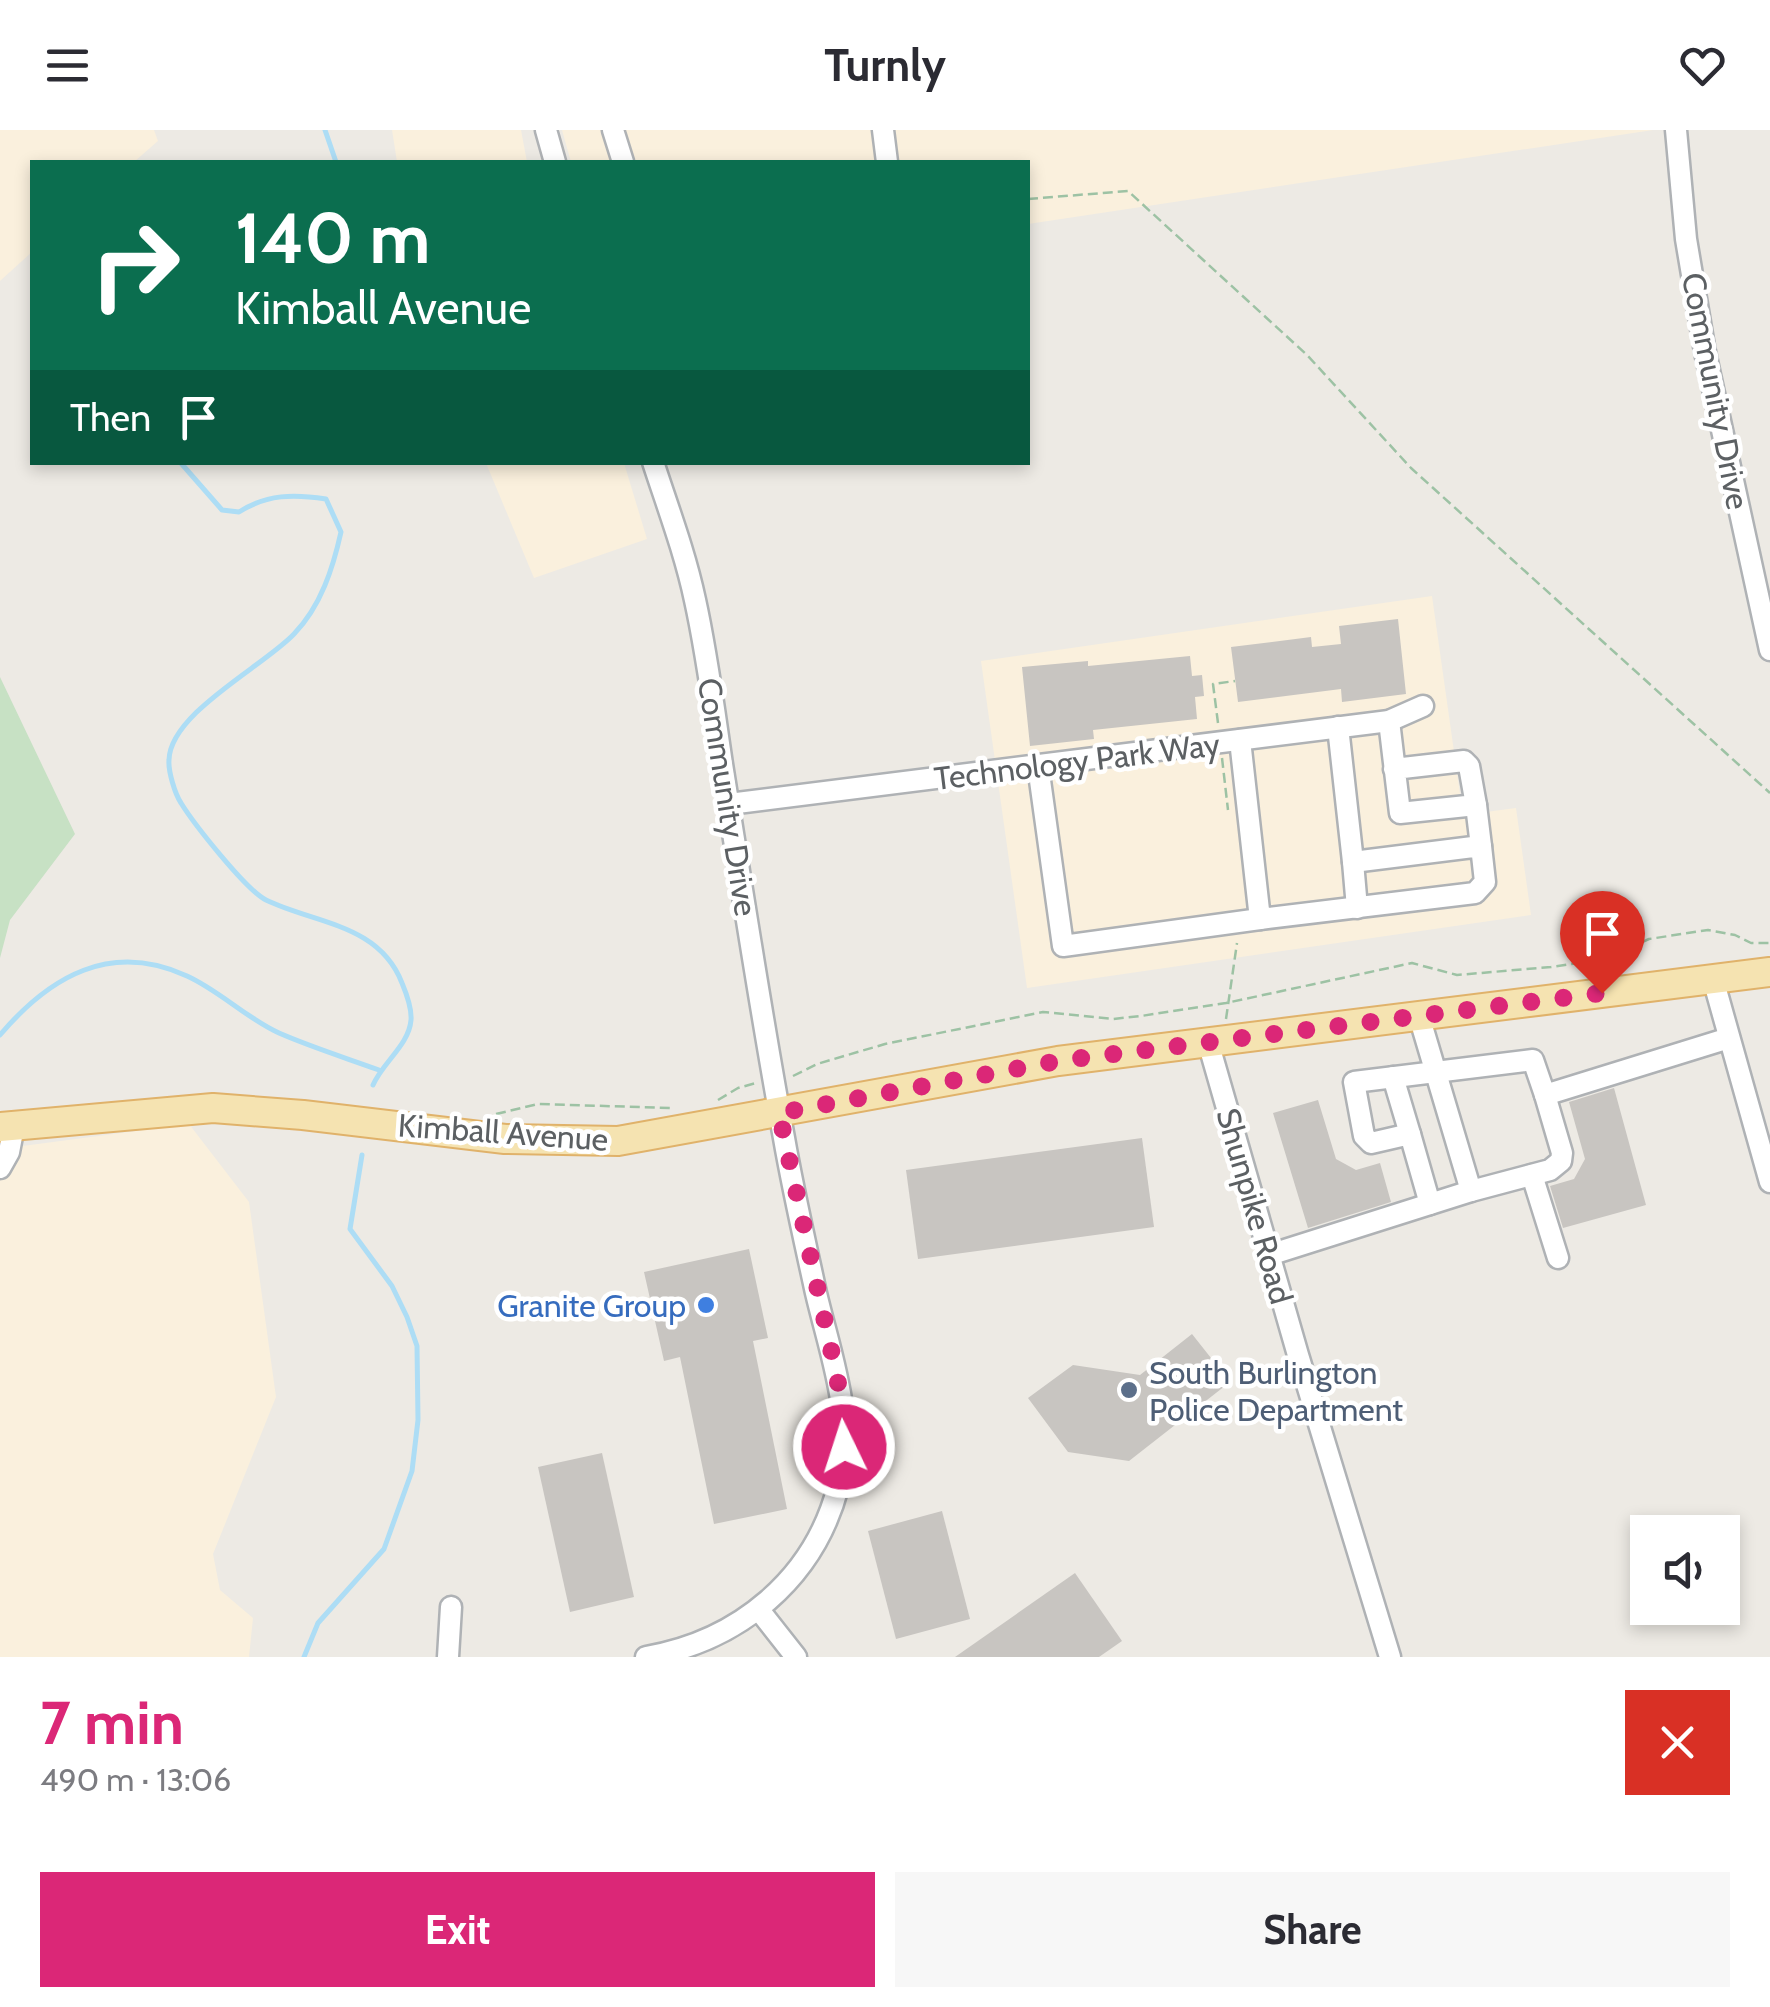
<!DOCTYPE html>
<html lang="en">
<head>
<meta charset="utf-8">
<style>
  body { margin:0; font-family:Cabin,sans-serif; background:#f7f7f7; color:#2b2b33; height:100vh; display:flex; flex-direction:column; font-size:38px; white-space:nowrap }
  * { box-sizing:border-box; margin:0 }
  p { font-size:32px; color:#7c7c81 }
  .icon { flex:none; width:55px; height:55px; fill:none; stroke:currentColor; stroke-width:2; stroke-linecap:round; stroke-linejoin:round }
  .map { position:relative; height:1527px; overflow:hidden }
  .side { display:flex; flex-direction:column; background:#fff; flex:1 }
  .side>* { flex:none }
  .guide { position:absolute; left:30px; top:30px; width:1000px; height:305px; border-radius:0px; box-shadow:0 5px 15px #0003; background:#0b6e4f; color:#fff; overflow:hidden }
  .fabs { position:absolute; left:1630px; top:1385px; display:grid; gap:20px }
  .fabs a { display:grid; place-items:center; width:110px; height:110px; border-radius:0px; background:#fff; box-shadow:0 5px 15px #0003; font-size:50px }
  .pin { position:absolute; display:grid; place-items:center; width:85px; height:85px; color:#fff; margin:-102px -42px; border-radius:50% 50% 50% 0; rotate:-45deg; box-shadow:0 0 10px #0007 }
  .pin .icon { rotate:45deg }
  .me { position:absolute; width:110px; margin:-55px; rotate:356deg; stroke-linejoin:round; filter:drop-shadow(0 0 8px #0008) }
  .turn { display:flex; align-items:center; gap:35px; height:210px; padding:0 40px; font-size:45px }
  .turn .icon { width:130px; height:130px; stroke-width:2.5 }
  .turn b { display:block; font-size:70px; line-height:85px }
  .then { display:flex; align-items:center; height:95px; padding:0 40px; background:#0003; gap:20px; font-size:38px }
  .round { display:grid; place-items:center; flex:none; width:105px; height:105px; border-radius:0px; background:#f7f7f7 }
  .summary { display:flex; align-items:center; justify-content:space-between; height:170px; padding:0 40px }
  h1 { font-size:60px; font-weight:800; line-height:75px; color:#db2777 }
  .cta { display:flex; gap:20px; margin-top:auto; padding:20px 40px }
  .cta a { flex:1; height:115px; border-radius:0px; background:#db2777; color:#fff; font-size:40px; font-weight:800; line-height:115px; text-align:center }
  .cta a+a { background:#f7f7f7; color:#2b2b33 }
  header { display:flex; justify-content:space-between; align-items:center; height:130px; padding:0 40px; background:#fff; font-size:45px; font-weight:800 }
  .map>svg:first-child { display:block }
  .commercial { fill:#faf0dd }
  .green { fill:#c7e1c4 }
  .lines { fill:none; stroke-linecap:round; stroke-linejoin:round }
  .stream { stroke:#adddf5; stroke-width:5 }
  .building { fill:#c8c5c1 }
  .minor-casing { stroke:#afb2b5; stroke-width:25 }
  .major-casing { stroke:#e0b26a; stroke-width:32 }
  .path { stroke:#9dc2a4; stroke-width:2.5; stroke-dasharray:10 5; stroke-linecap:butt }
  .minor { stroke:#fff; stroke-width:20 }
  .major { stroke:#f5e3b1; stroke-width:28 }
  .route { stroke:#db2777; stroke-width:18; stroke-dasharray:0 32.4 }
  .shop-dot { fill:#3f7fe0; stroke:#fff; stroke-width:4 }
  .service-dot { fill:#5c6f8a; stroke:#fff; stroke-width:4 }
  .labels { text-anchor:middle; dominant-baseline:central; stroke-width:9; stroke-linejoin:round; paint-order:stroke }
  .street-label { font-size:32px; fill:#5c6063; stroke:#fff }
  .shop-label { font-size:32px; fill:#366cbe; stroke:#fff; text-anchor:end }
  .service-label { font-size:32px; fill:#4e5e75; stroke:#fff; text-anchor:start }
</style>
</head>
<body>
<header><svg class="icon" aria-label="menu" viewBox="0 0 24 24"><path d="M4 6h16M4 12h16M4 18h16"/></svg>Turnly<svg class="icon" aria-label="heart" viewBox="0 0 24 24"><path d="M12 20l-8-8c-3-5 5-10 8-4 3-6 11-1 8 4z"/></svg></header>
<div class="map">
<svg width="1770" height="1527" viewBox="0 0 1770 1527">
  <rect width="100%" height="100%" fill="#edeae4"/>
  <!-- commercial -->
  <g class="commercial">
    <polygon points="0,0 154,0 158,11 134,32 32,32 32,122 0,151"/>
    <polygon points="392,0 521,0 527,32 397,32"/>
    <polygon points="562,0 1653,0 1028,94 1028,32 571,32"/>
    <polygon points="486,333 624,333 647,409 534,448"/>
    <polygon points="1432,466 1463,685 1516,678 1531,785 1027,858 981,531"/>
    <polygon points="189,994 249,1072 276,1267 213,1424 220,1460 253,1488 249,1527 0,1527 0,1019"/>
  </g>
  <!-- green -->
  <polygon class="green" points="0,547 75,704 10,790 0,828"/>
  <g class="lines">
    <!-- stream -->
    <g class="stream">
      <polyline points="325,0 336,32"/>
      <path d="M180 332 222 380 239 382C267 364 294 364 326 369L341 402C333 438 321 476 294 504 264 536 170 583 169 630 168 641 175 664 181 673 194 694 246 760 266 770 316 794 379 794 402 853 407 865 412 878 411 890 409 915 383 932 373 955"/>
      <path d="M0 905C50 846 111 811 187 846 220 861 246 888 279 903 311 917 346 928 379 940"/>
      <polyline points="304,1527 318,1493 384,1419 412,1341 418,1290 417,1216 407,1187 392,1156 350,1099 362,1025"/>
    </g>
  </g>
  <!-- building -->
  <g class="building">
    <polygon points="1398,489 1406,564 1342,572 1341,559 1238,572 1231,517 1311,507 1312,517 1341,514 1339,496"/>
    <polygon points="1190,526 1192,546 1202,545 1204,566 1195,567 1197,589 1093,600 1094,609 1030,616 1022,537 1088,531 1088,536"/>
    <polygon points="1614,958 1646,1075 1563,1098 1550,1056 1574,1049 1585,1029 1569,972"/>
    <polygon points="1318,970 1336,1029 1356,1040 1380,1033 1391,1072 1308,1098 1273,983"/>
    <polygon points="1142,1008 1154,1097 918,1129 906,1040"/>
    <polygon points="749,1119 768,1208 753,1211 787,1379 714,1394 680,1227 664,1231 644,1142"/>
    <polygon points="1192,1204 1230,1252 1129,1331 1068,1322 1028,1268 1073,1235 1140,1245"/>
    <polygon points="602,1323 634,1467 570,1482 538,1337"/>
    <polygon points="942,1381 970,1489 896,1509 868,1401"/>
    <polygon points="1075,1443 1122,1511 1099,1527 955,1527"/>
  </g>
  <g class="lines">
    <defs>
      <g id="minor">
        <polyline points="546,0 555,32"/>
        <polyline points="613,0 623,32"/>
        <polyline points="883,0 887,32"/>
        <polyline points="1676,0 1686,109 1705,222 1770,520"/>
        <polyline points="1389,591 1400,683 1476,675 1469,636 1464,631 1394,639"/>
        <polyline points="1240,610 1260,789 1475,763 1485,752 1481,716 1353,732 1338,597"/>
        <polyline points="1038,636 1063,816 1260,789"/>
        <polyline points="729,674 1389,591 1423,576"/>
        <polyline points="1476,675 1481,716"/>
        <polyline points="1353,732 1357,778"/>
        <polyline points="1713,849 1770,1052"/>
        <polyline points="1208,912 1298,1225 1390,1527"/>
        <polyline points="1393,947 1410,1004"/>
        <polyline points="0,1038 9,1022 14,996"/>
        <polyline points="1532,1045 1558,1128"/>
        <polyline points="1471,1061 1550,1040 1561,1031 1562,1023 1545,965"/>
        <polyline points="1430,1074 1410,1004 1371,1013 1364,1006 1354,952 1533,930 1545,965 1729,908"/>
        <polyline points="1269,1125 1471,1061 1419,886"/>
        <polyline points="759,1480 796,1527"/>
        <polyline points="448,1527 451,1477"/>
        <path d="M646 1527C739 1511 814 1449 838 1357 856 1291 831 1227 816 1163 805 1112 793 1060 784 1008 761 884 742 759 722 634 714 580 707 524 695 470 685 423 668 378 653 332"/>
      </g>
      <polyline id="major" points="0,997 213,978 303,985 505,1009 618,1011 1058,931 1770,842"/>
    </defs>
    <!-- minor casing -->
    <use href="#minor" class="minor-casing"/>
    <!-- major casing -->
    <use href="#major" class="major-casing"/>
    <!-- path -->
    <g class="path">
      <polyline points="1028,69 1128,61 1307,225 1411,338 1770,663"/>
      <polyline points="1218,593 1213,554 1235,551"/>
      <polyline points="1222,628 1228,680"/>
      <polyline points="1226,889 1237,813"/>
      <polyline points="793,946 817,934 885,914 1043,882 1113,889 1141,886 1226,873 1412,833 1457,845 1551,837 1605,829 1649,809 1708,800 1735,805 1751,813 1770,813"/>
      <polyline points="718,970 738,958 756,953"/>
      <polyline points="496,984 538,974 672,978"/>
    </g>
    <!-- minor -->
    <use href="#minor" class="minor"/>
    <!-- major -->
    <use href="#major" class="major"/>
  </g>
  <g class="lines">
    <!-- route -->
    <polyline class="route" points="844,1317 843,1280 836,1242 779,983 1058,931 1602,863"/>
  </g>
  <!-- markers -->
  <circle class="shop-dot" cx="706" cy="1175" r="10"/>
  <circle class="service-dot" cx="1129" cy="1260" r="10"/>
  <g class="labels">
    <!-- street labels -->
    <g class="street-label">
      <text transform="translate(1716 261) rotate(79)">Community Drive</text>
      <text transform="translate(1077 631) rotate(-7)">Technology Park Way</text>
      <text transform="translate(728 667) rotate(81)">Community Drive</text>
      <text transform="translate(503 1002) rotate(4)">Kimball Avenue</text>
      <text transform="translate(1255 1076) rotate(74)">Shunpike Road</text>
    </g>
    <!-- shop labels -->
    <g class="shop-label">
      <text x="686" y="1175">Granite Group</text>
    </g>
    <!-- service labels -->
    <g class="service-label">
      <text x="1149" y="1242">South Burlington<tspan x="1149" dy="37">Police Department</tspan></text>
    </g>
  </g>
</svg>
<div class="fabs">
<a><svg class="icon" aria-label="sound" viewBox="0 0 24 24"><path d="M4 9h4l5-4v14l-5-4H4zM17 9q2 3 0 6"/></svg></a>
</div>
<div class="pin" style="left:1602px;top:863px;background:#d93025"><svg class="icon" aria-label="arrive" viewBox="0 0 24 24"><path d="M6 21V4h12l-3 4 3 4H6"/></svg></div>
<svg class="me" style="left:844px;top:1317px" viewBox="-20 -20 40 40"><circle r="17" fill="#db2777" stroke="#fff" stroke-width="3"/><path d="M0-11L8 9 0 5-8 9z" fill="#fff"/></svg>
<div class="guide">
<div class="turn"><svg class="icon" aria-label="right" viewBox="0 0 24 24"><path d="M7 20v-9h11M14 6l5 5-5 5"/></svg><div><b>140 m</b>Kimball Avenue</div></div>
<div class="then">Then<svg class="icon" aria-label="arrive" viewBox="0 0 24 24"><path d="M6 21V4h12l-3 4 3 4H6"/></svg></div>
</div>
</div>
<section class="side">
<div class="summary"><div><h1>7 min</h1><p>490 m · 13:06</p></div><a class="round" style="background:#d93025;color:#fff"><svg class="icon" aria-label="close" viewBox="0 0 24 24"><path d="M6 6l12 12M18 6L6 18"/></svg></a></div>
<div class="cta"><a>Exit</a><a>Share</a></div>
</section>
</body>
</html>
